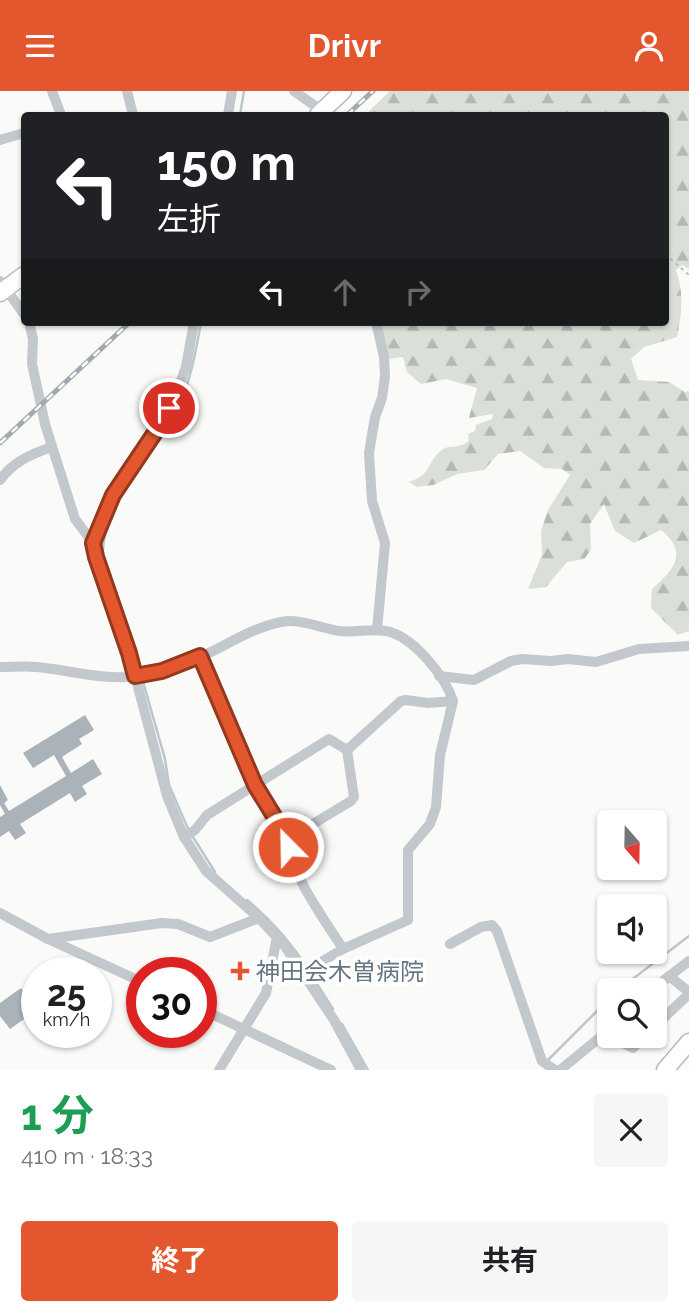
<!DOCTYPE html>
<html lang="ja">
<head>
<meta charset="utf-8">
<style>
  body { margin:0; font-family:Raleway,"Noto Sans JP",sans-serif; background:#f6f6f6; color:#202124; height:100vh; display:flex; flex-direction:column; font-size:26px; white-space:nowrap }
  * { box-sizing:border-box; margin:0 }
  p { font-size:23px; color:#757577 }
  .icon { flex:none; width:38px; height:38px; fill:none; stroke:currentColor; stroke-width:2; stroke-linecap:round; stroke-linejoin:round }
  .map { position:relative; height:979px; overflow:hidden }
  .panel { display:flex; flex-direction:column; background:#fff; flex:1 }
  .panel>* { flex:none }
  .guide { position:absolute; left:21px; top:21px; width:648px; height:214px; border-radius:7px; box-shadow:0 2px 5px #0004; background:#202124; color:#fff; overflow:hidden }
  .needle { width:46px; rotate:160deg }
  .buttons { position:absolute; left:597px; top:719px; display:grid; gap:14px }
  .buttons a { display:grid; place-items:center; width:70px; height:70px; border-radius:7px; background:#fff; box-shadow:0 2px 5px #0004; font-size:35px }
  .speed { position:absolute; left:21px; top:866px; display:flex; gap:14px; font-size:35px; font-weight:700; text-align:center }
  .speed>* { display:grid; place-content:center; width:91px; height:91px; border-radius:50%; background:#fff; box-shadow:0 2px 5px #0004; line-height:1 }
  .speed small { font-size:18px; font-weight:400 }
  .speed .limit { border:10px solid #d22; background:#fff; color:#111 }
  .pin { position:absolute; display:grid; place-items:center; width:60px; height:60px; color:#fff; margin:-30px; border:4px solid #fff; border-radius:50%; box-shadow:0 2px 7px #0007 }
  .me { position:absolute; width:77px; margin:-38px; rotate:337deg; stroke-linejoin:round; filter:drop-shadow(0 0 5px #0008) }
  .turn { display:flex; align-items:center; gap:24px; height:147px; padding:0 21px; font-size:32px }
  .turn .icon { width:91px; height:91px; stroke-width:2.5 }
  .turn b { display:block; font-size:49px; line-height:60px }
  .lanes { display:flex; align-items:center; height:66px; padding:0 21px; background:#0003; justify-content:center; gap:35px; direction:ltr }
  .lanes .off { opacity:.35 }
  .round { display:grid; place-items:center; flex:none; width:74px; height:74px; border-radius:7px; background:#f6f6f6 }
  .head { display:flex; align-items:center; justify-content:space-between; height:119px; padding:0 21px }
  h1 { font-size:42px; font-weight:700; line-height:52px; color:#1e9e55 }
  .button { display:flex; gap:14px; margin-top:auto; padding:14px 21px }
  .button a { flex:1; height:80px; border-radius:7px; background:#e4572e; color:#fff; font-size:28px; font-weight:700; line-height:80px; text-align:center }
  .button a+a { background:#f6f6f6; color:#202124 }
  header { display:flex; justify-content:space-between; align-items:center; height:91px; padding:0 21px; background:#e4572e; color:#fff; font-size:32px; font-weight:700 }
  .map>svg:first-child { display:block }
  .forest { fill:url(#forest-firs) }
  .lines { fill:none; stroke-linecap:round; stroke-linejoin:round }
  .stream { stroke:#bbc7cb; stroke-width:2.5 }
  .building { fill:#aab3b9 }
  .highway-casing { stroke:#b4b9bd; stroke-width:19 }
  .path { stroke:#bbbfc2; stroke-width:2; stroke-dasharray:3.5 3.5; stroke-linecap:butt }
  .minor { stroke:#c3c8cc; stroke-width:10 }
  .highway { stroke:#fff; stroke-width:16 }
  .rail-casing { stroke:#a2aab0; stroke-width:5 }
  .rail { stroke:#fff; stroke-width:2.5; stroke-dasharray:8; stroke-linecap:butt }
  .route-casing { stroke:#94391e; stroke-width:18 }
  .route { stroke:#e4572e; stroke-width:12 }
  .poi-dot { fill:#e4572e; stroke:#fff; stroke-width:2.5 }
  .labels { text-anchor:middle; dominant-baseline:central; stroke-width:7; stroke-linejoin:round; paint-order:stroke }
  .poi-label { font-size:24px; fill:#657683; stroke:#fff; text-anchor:start }
</style>
</head>
<body>
<header><svg class="icon" aria-label="menu" viewBox="0 0 24 24"><path d="M4 6h16M4 12h16M4 18h16"/></svg>Drivr<svg class="icon" aria-label="person" viewBox="0 0 24 24"><circle cx="12" cy="8" r="4"/><path d="M4 21q1-7 8-7t8 7"/></svg></header>
<div class="map">
<svg width="689" height="979" viewBox="0 0 689 979">
  <defs>
    <pattern id="forest-firs" width="22" height="20" patternUnits="userSpaceOnUse" patternTransform="scale(1.75)"><rect width="22" height="20" fill="#dadfd7"/><path d="M5 1l3.5 6h-7zM16 11l3.5 6h-7z" fill="#b4b9b4"/></pattern>
  </defs>
  <rect width="100%" height="100%" fill="#fafaf8"/>
  <!-- forest -->
  <path class="forest" d="M390 0H689V178L682 174 676 179C684 201 682 223 677 246L644 256 631 268 638 289 669 291 685 301 689 300V540L678 544 651 517 652 498C674 479 689 462 661 439L634 452 615 440 604 413 590 433 591 459 584 468 567 471 546 496 528 498 542 464 541 440 548 419 570 384 562 378 544 377 520 360 498 363 484 379 457 383 433 394 417 396 409 391C433 383 426 371 442 359 450 353 457 359 469 350L468 343 475 340 476 334 492 328 493 323 469 327 477 297 446 288 421 293 407 281 403 266 388 268 377 240 388 231H665V24H365Z"/>
  <g class="lines">
    <!-- stream -->
    <g class="stream">
      <polyline points="240,24 244,0"/>
      <path d="M103 468C99 412 158 363 179 315 191 288 196 259 201 231"/>
      <polyline points="111,497 131,548 140,580"/>
      <polyline points="142,587 165,668 169,694 189,740"/>
      <polyline points="193,746 215,781"/>
      <path d="M247 809C271 829 290 850 307 877"/>
      <polyline points="310,882 333,918"/>
      <polyline points="617,900 689,845"/>
      <polyline points="342,933 368,979"/>
      <polyline points="548,969 609,908"/>
    </g>
  </g>
  <!-- building -->
  <g class="building">
    <polygon points="85,624 94,639 79,648 82,653 62,666 71,682 93,668 102,683 82,695 87,703 75,711 70,702 20,733 26,742 15,749 9,740 0,746 0,726 5,723 0,714 0,694 8,709 4,712 9,720 66,685 54,664 33,677 23,662"/>
    <polygon points="21,897 37,919 10,938 0,925 0,912"/>
  </g>
  <g class="lines">
    <defs>
      <g id="highway">
        <polyline points="318,24 343,0"/>
        <polyline points="0,202 24,184"/>
        <polyline points="665,979 689,951"/>
      </g>
    </defs>
    <!-- highway casing -->
    <use href="#highway" class="highway-casing"/>
    <!-- path -->
    <polyline class="path" points="665,163 689,184"/>
    <!-- minor -->
    <g class="minor">
      <polyline points="52,0 61,24"/>
      <polyline points="127,0 133,24"/>
      <polyline points="294,0 322,20"/>
      <polyline points="228,24 232,0"/>
      <polyline points="0,49 24,42"/>
      <polyline points="0,190 24,223"/>
      <polyline points="29,231 33,248 32,273 45,333 75,428 93,452 110,511 129,562 167,705 184,746 206,780 259,827 284,854 334,929 361,979"/>
      <polyline points="376,231 384,266 385,285 382,307 375,326 369,362 372,410 385,452 377,539"/>
      <path d="M0 389C13 371 31 363 52 356"/>
      <polyline points="93,452 113,404 160,334 177,300 186,276 194,231"/>
      <path d="M200 565 255 693 288 748C287 778 326 831 343 858"/>
      <path d="M0 576C12 576 25 575 37 576 70 579 105 590 138 585 163 581 190 571 213 560 235 549 256 536 281 531 299 527 320 537 339 540 355 542 370 537 386 540 413 545 445 585 453 610L440 664 436 716 430 733 408 759V829L343 858 304 881"/>
      <polyline points="439,585 474,589 511,570 522,568 551,570 568,568 596,571 639,558 689,555"/>
      <polyline points="347,659 401,610 406,609 428,612 453,610"/>
      <polyline points="184,746 195,739 207,724 329,648 347,659 354,706 351,710 288,748"/>
      <polyline points="0,822 48,848 142,891"/>
      <polyline points="48,848 162,832 178,833 210,846 259,827"/>
      <polyline points="450,853 481,836 492,834 497,840 542,970 555,979"/>
      <polyline points="669,885 689,901"/>
      <polyline points="650,900 689,870"/>
      <polyline points="201,918 331,979"/>
      <polyline points="654,936 689,903"/>
      <polyline points="605,943 633,957 645,945"/>
      <polyline points="219,979 266,902 277,846"/>
      <polyline points="560,979 609,939"/>
    </g>
    <!-- highway -->
    <use href="#highway" class="highway"/>
    <defs>
      <g id="rail">
        <polyline points="347,24 373,0"/>
        <polyline points="0,352 130,231"/>
      </g>
    </defs>
    <!-- rail casing -->
    <use href="#rail" class="rail-casing"/>
    <!-- rail -->
    <use href="#rail" class="rail"/>
  </g>
  <g class="lines">
    <defs>
      <polyline id="route" points="169,317 160,334 113,404 93,452 96,466 129,562 135,585 162,580 200,565 255,694 288,748 288,756"/>
    </defs>
    <!-- route casing -->
    <use href="#route" class="route-casing"/>
    <!-- route -->
    <use href="#route" class="route"/>
  </g>
  <!-- markers -->
  <path class="poi-dot" d="M236.5 869.5h7v7h7v7h-7v7h-7v-7h-7v-7h7z"/>
  <g class="labels">
    <!-- poi labels -->
    <g class="poi-label">
      <text x="256" y="880">神田会木曽病院</text>
    </g>
  </g>
</svg>
<div class="buttons">
<a><svg class="needle" viewBox="-14 -14 28 28"><path d="M0-13l5 13h-10z" fill="#e53935"/><path d="M0 13l5-13h-10z" fill="#757577"/></svg></a>
<a><svg class="icon" aria-label="sound" viewBox="0 0 24 24"><path d="M4 9h4l5-4v14l-5-4H4zM17 9q2 3 0 6"/></svg></a>
<a><svg class="icon" aria-label="search" viewBox="0 0 24 24"><circle cx="10" cy="10" r="6"/><path d="M15 15l6 6"/></svg></a>
</div>
<div class="speed"><div>25<small>km/h</small></div><div class="limit">30</div></div>
<div class="pin" style="left:169px;top:317px;background:#d93025"><svg class="icon" aria-label="arrive" viewBox="0 0 24 24"><path d="M6 21V4h12l-3 4 3 4H6"/></svg></div>
<svg class="me" style="left:288px;top:756px" viewBox="-20 -20 40 40"><circle r="17" fill="#e4572e" stroke="#fff" stroke-width="3"/><path d="M0-11L8 9 0 5-8 9z" fill="#fff"/></svg>
<div class="guide">
<div class="turn"><svg class="icon" aria-label="left" viewBox="0 0 24 24"><path d="M17 20v-9H6M10 6l-5 5 5 5"/></svg><div><b>150 m</b>左折</div></div>
<div class="lanes"><svg class="icon" aria-label="left" viewBox="0 0 24 24"><path d="M17 20v-9H6M10 6l-5 5 5 5"/></svg><svg class="icon off" aria-label="ahead" viewBox="0 0 24 24"><path d="M12 20V5M6 11l6-6 6 6"/></svg><svg class="icon off" aria-label="right" viewBox="0 0 24 24"><path d="M7 20v-9h11M14 6l5 5-5 5"/></svg></div>
</div>
</div>
<section class="panel">
<div class="head"><div><h1>1 分</h1><p>410 m · 18:33</p></div><a class="round"><svg class="icon" aria-label="close" viewBox="0 0 24 24"><path d="M6 6l12 12M18 6L6 18"/></svg></a></div>
<div class="button"><a>終了</a><a>共有</a></div>
</section>
</body>
</html>
